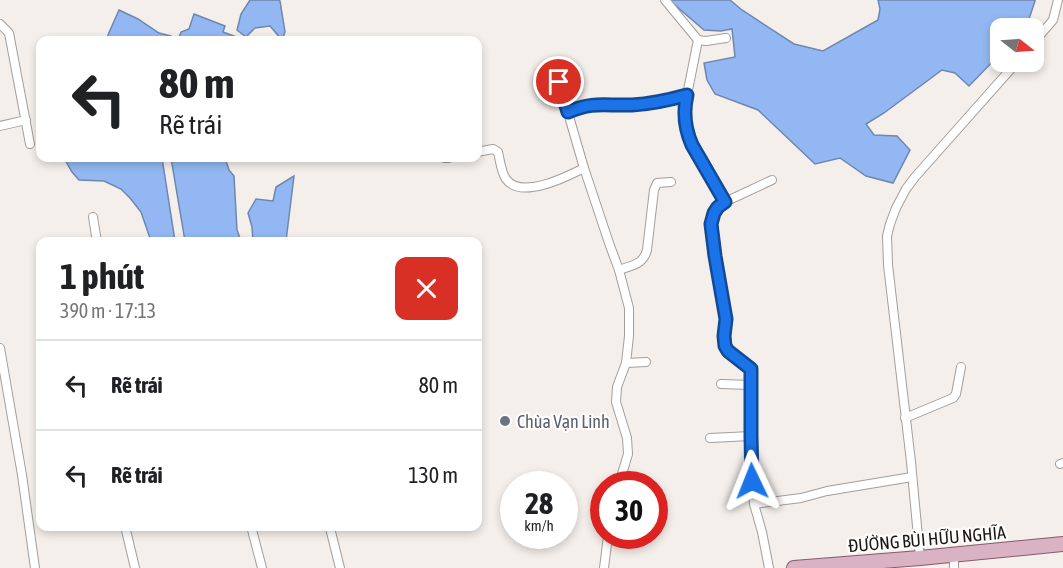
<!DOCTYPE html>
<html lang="vi">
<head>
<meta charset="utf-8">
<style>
  body { margin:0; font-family:"Asap Condensed",sans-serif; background:#f6f6f6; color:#202124; height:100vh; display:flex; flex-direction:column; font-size:22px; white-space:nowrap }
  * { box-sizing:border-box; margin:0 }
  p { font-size:20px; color:#757577 }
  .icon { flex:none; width:33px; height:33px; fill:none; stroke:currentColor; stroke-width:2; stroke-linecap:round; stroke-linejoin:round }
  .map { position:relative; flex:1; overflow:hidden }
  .drawer { position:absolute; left:36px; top:237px; width:446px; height:294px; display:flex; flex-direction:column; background:#fff; border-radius:12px; box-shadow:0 3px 9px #0003 }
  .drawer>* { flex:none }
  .guide { position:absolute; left:36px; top:36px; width:446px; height:126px; border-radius:12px; box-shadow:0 3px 9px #0003; background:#fff; color:#202124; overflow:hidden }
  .needle { width:39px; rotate:107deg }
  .controls { position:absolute; left:990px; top:18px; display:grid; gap:12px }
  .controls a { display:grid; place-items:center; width:54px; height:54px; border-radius:12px; background:#fff; box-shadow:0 3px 9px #0003; font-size:30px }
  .speed { position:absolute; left:500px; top:471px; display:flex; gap:12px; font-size:30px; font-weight:700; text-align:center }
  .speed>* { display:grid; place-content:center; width:78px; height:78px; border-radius:50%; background:#fff; box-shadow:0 3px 9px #0003; line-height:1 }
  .speed small { font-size:15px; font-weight:400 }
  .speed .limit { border:9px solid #d22; background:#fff; color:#111 }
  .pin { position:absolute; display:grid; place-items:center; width:51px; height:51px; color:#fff; margin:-26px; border:3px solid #fff; border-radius:50%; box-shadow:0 2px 6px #0007 }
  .me { position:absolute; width:66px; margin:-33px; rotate:358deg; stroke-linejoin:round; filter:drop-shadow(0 0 4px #0008) }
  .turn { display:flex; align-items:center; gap:21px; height:126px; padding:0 24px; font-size:27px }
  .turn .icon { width:78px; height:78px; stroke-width:2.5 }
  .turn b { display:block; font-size:42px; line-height:51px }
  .round { display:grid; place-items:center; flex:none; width:63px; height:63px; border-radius:12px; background:#f6f6f6 }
  .overview { display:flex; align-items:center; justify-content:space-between; height:102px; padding:0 24px }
  h1 { font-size:36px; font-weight:700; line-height:45px }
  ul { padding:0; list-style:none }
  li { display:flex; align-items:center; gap:18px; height:90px; padding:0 24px; border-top:2px solid #e0e0e0 }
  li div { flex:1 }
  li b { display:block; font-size:22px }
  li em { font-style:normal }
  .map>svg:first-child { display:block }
  .water { fill:#92b7f2; stroke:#6e87b0; stroke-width:1.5 }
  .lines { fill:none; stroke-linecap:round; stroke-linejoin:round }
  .minor-casing { stroke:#a49e9b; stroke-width:10 }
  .primary-casing { stroke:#865a6d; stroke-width:16 }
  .minor { stroke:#fff; stroke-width:8 }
  .primary { stroke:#d9b2c4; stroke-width:14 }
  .route-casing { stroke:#114b97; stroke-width:15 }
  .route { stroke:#1a73e8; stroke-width:10 }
  .worship-dot { fill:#6b7280; stroke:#fefdfc; stroke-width:2 }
  .labels { text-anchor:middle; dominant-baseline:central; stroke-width:4.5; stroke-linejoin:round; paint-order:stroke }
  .worship-label { font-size:18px; fill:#5b616d; stroke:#fefdfc; text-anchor:start }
  .street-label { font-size:18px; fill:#1a1817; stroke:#fefdfc }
</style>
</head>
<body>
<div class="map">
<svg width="1063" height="568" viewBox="0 0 1063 568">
  <rect width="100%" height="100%" fill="#f5efeb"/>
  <!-- water -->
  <g class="water">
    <polygon points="250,0 278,0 280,1 285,32 282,40 270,26 255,28 246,37 237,30 241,14"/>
    <polygon points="669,0 730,0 742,10 794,44 823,51 878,20 880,9 878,0 1035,0 1035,1 1026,28 1000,28 1000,54 969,86 955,73 942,70 884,113 866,124 874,135 897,136 910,150 893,183 866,176 840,158 815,164 758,110 715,94 707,80 704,63 735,57 732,29 721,31 704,30"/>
    <polygon points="119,10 138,19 159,33 171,36 170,40 108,40 108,35"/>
    <polygon points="194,14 225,26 223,32 242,39 242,40 178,40 181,32 189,29"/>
    <polygon points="64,158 162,158 175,241 151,241 141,212 130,198 121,189 104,181 79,180 72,172"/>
    <polygon points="171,158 225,158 229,170 234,176 237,230 241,241 185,241"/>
    <polygon points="294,176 286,241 253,241 252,227 248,213 256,199 273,201 276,187"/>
  </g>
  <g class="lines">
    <defs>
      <g id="minor">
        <polyline points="665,0 698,40 706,41 726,38"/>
        <polyline points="0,24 9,33 30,144"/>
        <polyline points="1034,42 1053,20 1058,0"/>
        <polyline points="559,82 584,168 609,243 619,270 629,308 629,336 626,363 617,387 616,402 627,438 628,454 619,484"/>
        <path d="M687 95C683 112 685 129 692 145L725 202"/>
        <path d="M568 112C594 101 605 106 632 104 651 104 669 100 687 95L698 40"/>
        <polyline points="0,126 26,120"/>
        <path d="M477 152 493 149 498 152C500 160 501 172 506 179 521 200 566 177 584 168"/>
        <polyline points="444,158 449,158"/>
        <polyline points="93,217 97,242"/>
        <path d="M619 270C632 265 643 265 647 250L654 190 657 183 671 182"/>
        <polyline points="0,348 22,475 35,568"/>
        <polyline points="626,363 646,362"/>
        <polyline points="721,384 752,385"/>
        <polyline points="905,418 953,398 956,394 961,367"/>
        <polyline points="710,438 751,436"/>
        <polyline points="1060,464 1063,463"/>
        <polyline points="754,504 801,498 827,491 912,477"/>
        <polyline points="125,526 135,568"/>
        <polyline points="251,526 262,568"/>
        <polyline points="330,528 340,568"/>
        <polyline points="954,555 954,568"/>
        <polyline points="920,558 911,462 888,265 887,236 890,224 896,208 906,189 915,177 1017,62"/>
        <polyline points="604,568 608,536"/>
        <polyline points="769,568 762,532 754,504 752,481 751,436 751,369 728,351 725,346 724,336 726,319 715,257 711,224 714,213 718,207 725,202 772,180"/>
      </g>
      <polyline id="primary" points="794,568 920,558 1063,544"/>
    </defs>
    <!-- minor casing -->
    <use href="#minor" class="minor-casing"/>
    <!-- primary casing -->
    <use href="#primary" class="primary-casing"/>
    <!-- minor -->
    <use href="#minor" class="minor"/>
    <!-- primary -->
    <use href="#primary" class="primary"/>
  </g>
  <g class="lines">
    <defs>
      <path id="route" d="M559 82 568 112C594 101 605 106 632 105 651 104 669 100 687 95 683 112 685 129 692 145L725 202 718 207 714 213 711 224 715 256 726 319 724 336 725 346 728 351 751 369V436L752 481"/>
    </defs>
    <!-- route casing -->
    <use href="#route" class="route-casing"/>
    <!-- route -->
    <use href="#route" class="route"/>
  </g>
  <!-- markers -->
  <circle class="worship-dot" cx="505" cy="421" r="6"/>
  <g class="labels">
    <!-- worship labels -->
    <g class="worship-label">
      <text x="517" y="421">Chùa Vạn Linh</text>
    </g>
    <!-- street labels -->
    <g class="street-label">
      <text transform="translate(927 539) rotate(-5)">ĐƯỜNG BÙI HỮU NGHĨA</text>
    </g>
  </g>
</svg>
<div class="controls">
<a><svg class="needle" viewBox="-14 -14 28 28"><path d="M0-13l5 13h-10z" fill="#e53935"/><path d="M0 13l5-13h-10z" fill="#757577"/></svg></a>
</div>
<div class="speed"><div>28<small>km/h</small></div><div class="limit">30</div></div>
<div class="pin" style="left:559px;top:82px;background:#d93025"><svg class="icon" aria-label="arrive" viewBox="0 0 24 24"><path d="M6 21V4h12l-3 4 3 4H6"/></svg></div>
<svg class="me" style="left:752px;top:481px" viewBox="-20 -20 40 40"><path d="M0-17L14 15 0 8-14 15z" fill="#1a73e8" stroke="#fff" stroke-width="4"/></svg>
<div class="guide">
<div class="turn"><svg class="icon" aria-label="left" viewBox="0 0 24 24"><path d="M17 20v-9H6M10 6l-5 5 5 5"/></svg><div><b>80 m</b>Rẽ trái</div></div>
</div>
<section class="drawer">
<div class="overview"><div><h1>1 phút</h1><p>390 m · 17:13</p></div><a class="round" style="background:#d93025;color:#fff"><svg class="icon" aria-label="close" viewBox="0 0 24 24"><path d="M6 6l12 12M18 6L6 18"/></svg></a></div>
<ul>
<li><svg class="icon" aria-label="left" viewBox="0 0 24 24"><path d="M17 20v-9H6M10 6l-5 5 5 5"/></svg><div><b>Rẽ trái</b></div><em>80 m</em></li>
<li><svg class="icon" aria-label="left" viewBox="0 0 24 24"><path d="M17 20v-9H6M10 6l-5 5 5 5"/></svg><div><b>Rẽ trái</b></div><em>130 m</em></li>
</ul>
</section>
</div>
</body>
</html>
